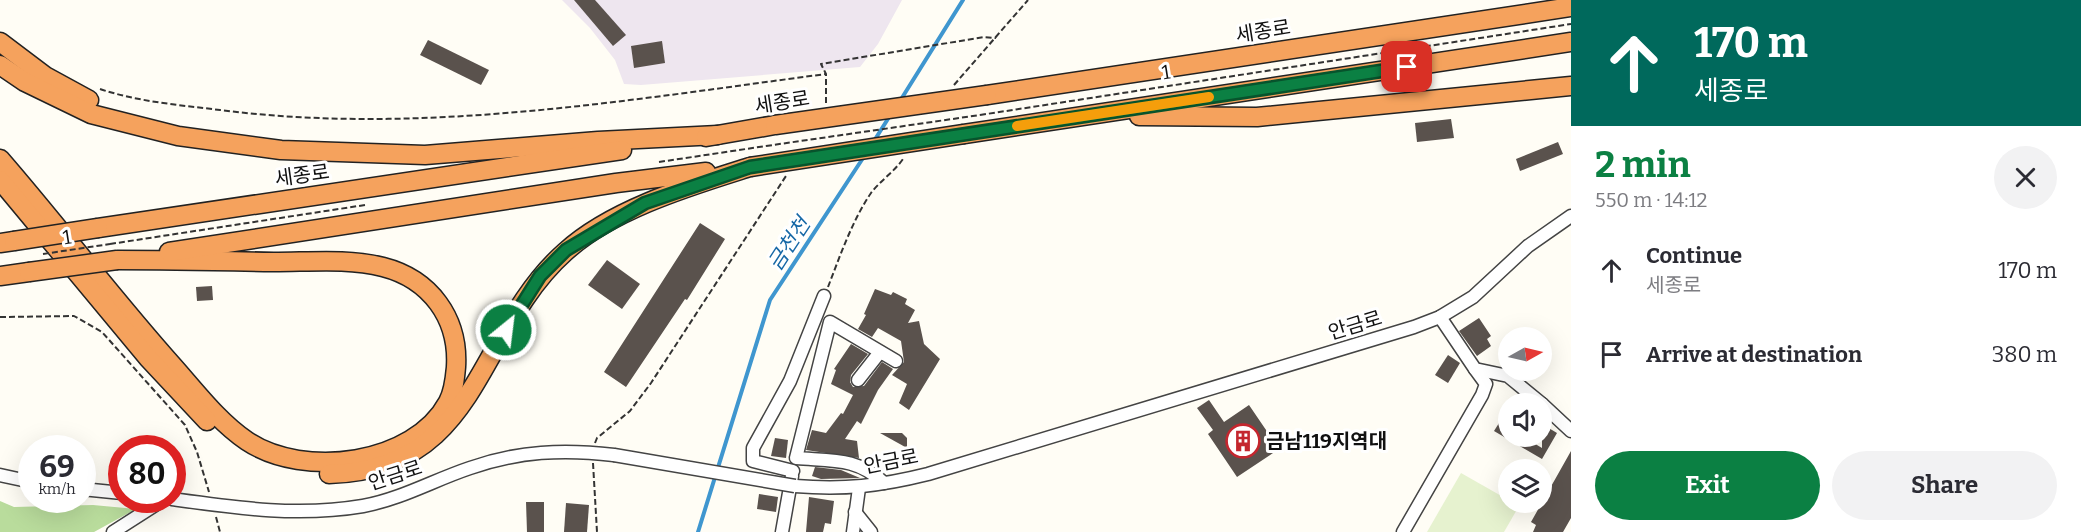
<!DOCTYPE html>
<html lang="en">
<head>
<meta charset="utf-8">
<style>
  body { margin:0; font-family:Bitter,"Noto Sans KR",serif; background:#f2f2f3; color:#2b2b33; height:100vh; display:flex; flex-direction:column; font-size:22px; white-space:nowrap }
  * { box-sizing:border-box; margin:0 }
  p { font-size:20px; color:#7c7c81 }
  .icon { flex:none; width:33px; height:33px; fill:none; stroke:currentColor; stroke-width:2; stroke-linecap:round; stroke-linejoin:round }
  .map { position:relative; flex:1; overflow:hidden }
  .drawer { display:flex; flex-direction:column; background:#fff; width:510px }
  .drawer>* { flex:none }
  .hud { background:#00695c; color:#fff; overflow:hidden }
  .needle { width:39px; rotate:82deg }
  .tools { position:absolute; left:1498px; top:327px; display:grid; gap:12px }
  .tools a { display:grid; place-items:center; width:54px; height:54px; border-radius:50%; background:#fff; box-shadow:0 6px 24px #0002; font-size:30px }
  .speed { position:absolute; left:18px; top:435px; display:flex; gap:12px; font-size:30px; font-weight:700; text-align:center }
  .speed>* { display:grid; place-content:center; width:78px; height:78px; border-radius:50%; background:#fff; box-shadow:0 6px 24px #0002; line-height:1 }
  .speed small { font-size:15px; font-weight:400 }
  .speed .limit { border:9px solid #d22; background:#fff; color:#111 }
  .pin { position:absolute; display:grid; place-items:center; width:51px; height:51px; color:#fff; margin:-26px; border-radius:12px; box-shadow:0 3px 9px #0006 }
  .me { position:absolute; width:66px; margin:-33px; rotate:29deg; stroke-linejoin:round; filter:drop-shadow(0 0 4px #0008) }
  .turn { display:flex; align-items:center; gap:21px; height:126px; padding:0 24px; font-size:27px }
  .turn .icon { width:78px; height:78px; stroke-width:2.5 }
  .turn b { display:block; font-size:42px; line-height:51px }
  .round { display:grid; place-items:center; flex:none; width:63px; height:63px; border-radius:32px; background:#f2f2f3 }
  .head { display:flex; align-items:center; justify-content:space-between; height:102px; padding:0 24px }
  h1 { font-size:36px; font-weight:700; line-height:45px; color:#0b8043 }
  .cta { display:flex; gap:12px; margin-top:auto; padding:12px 24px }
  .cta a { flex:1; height:69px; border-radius:36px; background:#0b8043; color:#fff; font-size:24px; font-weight:700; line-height:69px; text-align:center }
  .cta a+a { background:#f2f2f3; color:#2b2b33 }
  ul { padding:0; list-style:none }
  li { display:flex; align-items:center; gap:18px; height:84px; padding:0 24px }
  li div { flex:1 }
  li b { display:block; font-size:22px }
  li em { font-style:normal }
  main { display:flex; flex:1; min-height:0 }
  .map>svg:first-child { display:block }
  .industrial { fill:#eee6ef }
  .forest { fill:#b9dc9c }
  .pitch { fill:#e6f2cf }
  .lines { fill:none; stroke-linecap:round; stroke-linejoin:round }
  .stream { stroke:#3f96cf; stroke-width:4 }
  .building { fill:#5a524d }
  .minor-casing { stroke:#444; stroke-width:15 }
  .highway-casing { stroke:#222; stroke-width:21 }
  .path { stroke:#333; stroke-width:2; stroke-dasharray:6 3; stroke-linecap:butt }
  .minor { stroke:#fff; stroke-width:12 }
  .highway { stroke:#f5a25d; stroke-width:18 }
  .minor-bridge-casing { stroke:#444; stroke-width:15; stroke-linecap:butt }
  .highway-bridge-casing { stroke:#222; stroke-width:21; stroke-linecap:butt }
  .path-bridge { stroke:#333; stroke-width:2; stroke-dasharray:6 3; stroke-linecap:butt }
  .minor-bridge { stroke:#fff; stroke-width:12 }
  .highway-bridge { stroke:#f5a25d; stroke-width:18 }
  .route-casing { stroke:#07532c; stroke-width:15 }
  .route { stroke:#0b8043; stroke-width:10 }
  .slow { stroke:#f59e0b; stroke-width:10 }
  .labels { text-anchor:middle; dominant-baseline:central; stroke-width:6; stroke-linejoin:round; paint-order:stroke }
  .street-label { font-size:20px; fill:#111; stroke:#fff }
  .poi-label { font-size:20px; font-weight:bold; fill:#111; stroke:#fff; text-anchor:start }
  .water-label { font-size:21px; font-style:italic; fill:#1768a6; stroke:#fff }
</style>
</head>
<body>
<main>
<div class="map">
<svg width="1571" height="532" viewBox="0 0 1571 532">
  <rect width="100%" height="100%" fill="#fffdf5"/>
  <!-- industrial -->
  <polygon class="industrial" points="562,0 902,0 878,44 860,67 641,85 624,84 615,60 590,28"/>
  <!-- forest -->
  <polygon class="forest" points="0,501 14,507 93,505 136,509 94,532 0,532"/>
  <!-- pitch -->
  <polygon class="pitch" points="1461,473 1519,506 1504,532 1427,532"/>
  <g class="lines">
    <!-- stream -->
    <g class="stream">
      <polyline points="900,101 963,0"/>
      <polyline points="874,141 891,114"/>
      <polyline points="698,532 770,300 865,155"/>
    </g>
  </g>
  <!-- building -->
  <g class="building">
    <polygon points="574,0 595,0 626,35 613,46"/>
    <polygon points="428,40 489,70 481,85 420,55"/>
    <polygon points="662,41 665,63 634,68 631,46"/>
    <polygon points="1451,119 1454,138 1417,142 1415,123"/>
    <polygon points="1558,142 1563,154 1520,171 1516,159"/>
    <polygon points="700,223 725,239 687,300 685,299 626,387 604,372"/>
    <polygon points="607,260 640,284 622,309 588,285"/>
    <polygon points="212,286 213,300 197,301 196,287"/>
    <polygon points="875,289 891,295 893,292 907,299 905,304 915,310 908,323 919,321 924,344 940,359 909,410 899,403 907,384 892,375 904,362 901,341 878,328 872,337 858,329 866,315 864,314"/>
    <polygon points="1479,318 1491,336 1487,339 1491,346 1477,356 1459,331"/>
    <polygon points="851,344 868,354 851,375 850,382 853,387 864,386 882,362 893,369 878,390 861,424 857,421 845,439 857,441 859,458 806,450 812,430 826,433 841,413 843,414 853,395 831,384 836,370 834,369"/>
    <polygon points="1448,355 1460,363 1448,383 1435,375"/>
    <polygon points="1209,400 1224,422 1249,405 1279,449 1237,477 1208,434 1213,430 1197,408"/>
    <polygon points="1499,423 1509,429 1509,436 1522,436 1542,448 1542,424 1557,433 1542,459 1494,431"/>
    <polygon points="880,433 902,433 907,438 907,448"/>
    <polygon points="775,438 788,440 786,458 771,456"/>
    <polygon points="1571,451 1571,518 1563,532 1533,532 1536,525 1531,522"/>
    <polygon points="815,467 841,470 860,478 821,479 812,476"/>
    <polygon points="759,494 778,497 776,512 757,509"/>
    <polygon points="809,497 834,501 831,524 825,523 823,532 806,532"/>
    <polygon points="526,502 544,502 544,532 527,532"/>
    <polygon points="566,503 589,505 587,532 564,532"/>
  </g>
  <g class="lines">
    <defs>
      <g id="minor">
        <polyline points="1440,317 1475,369 1508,376 1542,404"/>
        <polyline points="858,380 880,352"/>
        <polyline points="1542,404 1571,431"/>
        <polyline points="793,471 753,461 753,448 790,381 824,296"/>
        <polyline points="0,475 32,482"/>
        <path d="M884 483C857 457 831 461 796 458L830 322 896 361"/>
        <path d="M795 486C844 490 880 486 928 474L1414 327 1440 317 1473 297 1528 246 1571 216"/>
        <polyline points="82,489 122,493"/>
        <path d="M172 499C237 508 298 517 363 506 401 499 434 480 470 468 518 451 564 449 614 455"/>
        <polyline points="855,512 871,532"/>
        <polyline points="113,532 163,500"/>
        <polyline points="782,532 792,476"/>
        <polyline points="853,532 859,488"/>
        <polyline points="1403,532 1482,395 1486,384 1475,369"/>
      </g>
      <g id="highway">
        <polyline points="0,42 45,76 89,100"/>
        <polyline points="0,65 25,82 91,114 178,136 281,150 425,155 598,141 718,135"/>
        <polyline points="987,95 1571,7"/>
        <polyline points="1139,116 1257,117 1571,86"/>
        <polyline points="964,134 1571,42"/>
        <polyline points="706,137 775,125"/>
        <path d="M0 159C59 227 114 300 174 367 197 393 219 422 247 441 304 479 414 465 448 402 454 391 455 378 456 367 459 318 430 279 383 267 348 258 310 262 274 262 222 261 169 260 117 260"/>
        <polyline points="0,180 148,358 207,421"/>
        <polyline points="98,228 622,150"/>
        <polyline points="0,243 14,241"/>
        <polyline points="169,252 616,183 706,172"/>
        <polyline points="0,276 29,272"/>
        <path d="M329 474C481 470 475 332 565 252 612 209 690 186 750 167"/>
      </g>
    </defs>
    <!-- minor casing -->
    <use href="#minor" class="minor-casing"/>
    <!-- highway casing -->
    <use href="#highway" class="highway-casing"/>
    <!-- path -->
    <g class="path">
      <polyline points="954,85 1028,0"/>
      <path d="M100 89C139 102 180 105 220 110 423 136 626 100 826 74"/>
      <polyline points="826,103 826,74 821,64 984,37 996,38"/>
      <polyline points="980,115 1571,24"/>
      <polyline points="659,162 766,146"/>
      <polyline points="110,244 365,205"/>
      <path d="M828 287C840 256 852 221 871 193 880 181 894 172 903 159"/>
      <polyline points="0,317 74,316 102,332 185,425 197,452 209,492"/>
      <polyline points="595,443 597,438 630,411 651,383 786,176"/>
      <polyline points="593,463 597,532"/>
      <polyline points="216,517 220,532"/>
    </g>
    <!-- minor -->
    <use href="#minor" class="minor"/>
    <!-- highway -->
    <use href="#highway" class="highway"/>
    <defs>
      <polyline id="minor-bridge" points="614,455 795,486"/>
      <g id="highway-bridge">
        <polyline points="775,125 987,95"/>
        <polyline points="750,167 964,134"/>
        <polyline points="14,241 98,228"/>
        <polyline points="29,272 117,260"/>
      </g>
    </defs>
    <!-- minor-bridge casing -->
    <use href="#minor-bridge" class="minor-bridge-casing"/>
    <!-- highway-bridge casing -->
    <use href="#highway-bridge" class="highway-bridge-casing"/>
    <!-- path-bridge -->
    <g class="path-bridge">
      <polyline points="766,146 980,115"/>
      <polyline points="43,254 110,244"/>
    </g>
    <!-- minor-bridge -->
    <use href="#minor-bridge" class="minor-bridge"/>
    <!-- highway-bridge -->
    <use href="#highway-bridge" class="highway-bridge"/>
  </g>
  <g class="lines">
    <defs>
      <polyline id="route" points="506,330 540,276 566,250 645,203 750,167 1407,67"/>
    </defs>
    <!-- route casing -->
    <use href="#route" class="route-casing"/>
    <!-- route -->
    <use href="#route" class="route"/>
    <!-- slow -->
    <polyline class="slow" points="1017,126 1209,97"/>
  </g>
  <!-- icons -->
  <defs>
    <symbol id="building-ring" viewBox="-11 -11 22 22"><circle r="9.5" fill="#fff" stroke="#c4262e" stroke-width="1.5"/><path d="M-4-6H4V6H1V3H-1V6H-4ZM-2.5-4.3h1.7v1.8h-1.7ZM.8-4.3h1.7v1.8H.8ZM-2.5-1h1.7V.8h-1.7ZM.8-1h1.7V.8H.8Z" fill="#c4262e"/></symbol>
  </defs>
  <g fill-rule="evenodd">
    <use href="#building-ring" x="1224" y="422" width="38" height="38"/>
  </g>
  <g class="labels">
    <!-- street labels -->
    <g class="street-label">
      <text transform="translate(1263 31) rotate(-9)">세종로</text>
      <text transform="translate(1166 72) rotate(-9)">1</text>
      <text transform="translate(782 102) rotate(-9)">세종로</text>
      <text transform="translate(302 175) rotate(-8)">세종로</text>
      <text transform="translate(67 237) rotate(-9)">1</text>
      <text transform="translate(1355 325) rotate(-17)">안금로</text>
      <text transform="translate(891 461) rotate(-11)">안금로</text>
      <text transform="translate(395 475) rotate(-18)">안금로</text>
    </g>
    <!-- poi labels -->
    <g class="poi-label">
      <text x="1266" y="441">금남119지역대</text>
    </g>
    <!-- water labels -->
    <g class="water-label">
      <text transform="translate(789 244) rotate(-57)">금천천</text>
    </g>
  </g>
</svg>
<div class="tools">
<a><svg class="needle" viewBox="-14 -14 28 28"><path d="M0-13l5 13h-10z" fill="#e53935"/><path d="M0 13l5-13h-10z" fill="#7c7c81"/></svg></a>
<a><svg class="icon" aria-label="sound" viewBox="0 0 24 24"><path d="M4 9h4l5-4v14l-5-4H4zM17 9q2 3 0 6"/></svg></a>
<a><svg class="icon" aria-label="layers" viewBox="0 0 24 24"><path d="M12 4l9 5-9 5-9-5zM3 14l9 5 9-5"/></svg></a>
</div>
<div class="speed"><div>69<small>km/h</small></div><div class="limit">80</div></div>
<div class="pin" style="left:1407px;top:67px;background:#d93025"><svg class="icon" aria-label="arrive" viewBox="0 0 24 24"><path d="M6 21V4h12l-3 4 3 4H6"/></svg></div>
<svg class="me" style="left:506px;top:330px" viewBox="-20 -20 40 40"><circle r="17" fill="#0b8043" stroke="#fff" stroke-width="3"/><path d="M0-11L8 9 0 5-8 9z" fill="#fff"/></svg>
</div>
<section class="drawer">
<div class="hud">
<div class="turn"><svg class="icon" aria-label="ahead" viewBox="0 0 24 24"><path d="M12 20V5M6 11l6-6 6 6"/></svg><div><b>170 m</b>세종로</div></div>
</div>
<div class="head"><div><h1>2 min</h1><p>550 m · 14:12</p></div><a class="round"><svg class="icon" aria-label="close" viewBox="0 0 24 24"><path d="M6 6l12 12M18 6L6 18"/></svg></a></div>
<ul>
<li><svg class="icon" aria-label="ahead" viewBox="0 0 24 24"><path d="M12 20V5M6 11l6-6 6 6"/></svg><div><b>Continue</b><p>세종로</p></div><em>170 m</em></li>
<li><svg class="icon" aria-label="arrive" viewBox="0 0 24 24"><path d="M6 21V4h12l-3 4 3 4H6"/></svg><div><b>Arrive at destination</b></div><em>380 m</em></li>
</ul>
<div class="cta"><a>Exit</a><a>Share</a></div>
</section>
</main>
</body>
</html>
